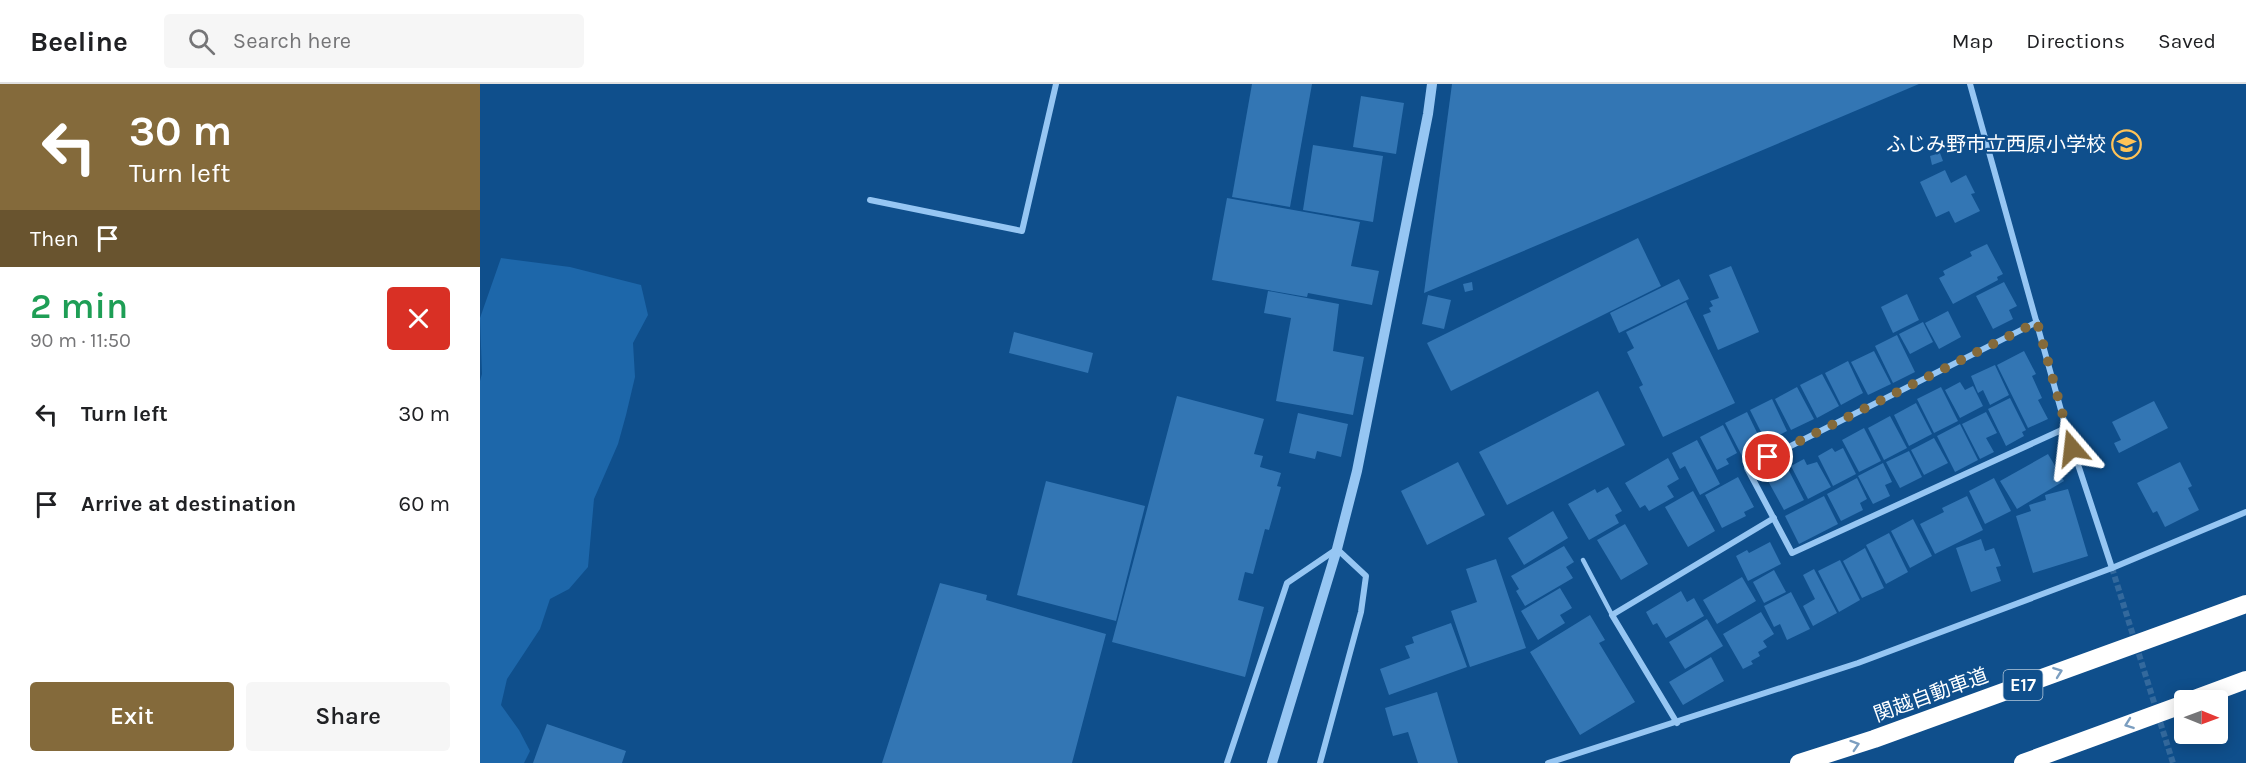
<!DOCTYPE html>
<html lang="en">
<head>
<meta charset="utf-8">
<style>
  body { margin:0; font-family:Karla,"Noto Sans JP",sans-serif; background:#f6f6f6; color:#202124; height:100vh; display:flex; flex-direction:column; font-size:22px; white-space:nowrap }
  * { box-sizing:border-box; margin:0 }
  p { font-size:20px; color:#757577 }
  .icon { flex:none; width:33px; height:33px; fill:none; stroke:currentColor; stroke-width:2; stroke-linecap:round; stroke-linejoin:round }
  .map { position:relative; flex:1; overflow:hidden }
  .sheet { display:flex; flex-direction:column; background:#fff; width:480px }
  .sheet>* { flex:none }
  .top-card { background:#846a3b; color:#fff; overflow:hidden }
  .needle { width:39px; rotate:91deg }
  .fabs { position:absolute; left:1694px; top:606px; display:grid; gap:12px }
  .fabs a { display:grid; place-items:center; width:54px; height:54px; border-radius:6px; background:#fff; box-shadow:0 3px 15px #0003; font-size:30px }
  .pin { position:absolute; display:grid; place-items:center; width:51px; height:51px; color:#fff; margin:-26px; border:3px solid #fff; border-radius:50%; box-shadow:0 2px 6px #0007 }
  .me { position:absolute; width:66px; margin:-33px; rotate:343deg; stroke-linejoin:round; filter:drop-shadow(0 0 4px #0008) }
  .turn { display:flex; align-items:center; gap:21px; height:126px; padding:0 30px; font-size:27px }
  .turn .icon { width:78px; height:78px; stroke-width:2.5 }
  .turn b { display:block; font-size:42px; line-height:51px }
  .then { display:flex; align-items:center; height:57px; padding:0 30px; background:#0003; gap:12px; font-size:22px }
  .round { display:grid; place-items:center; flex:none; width:63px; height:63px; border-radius:6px; background:#f6f6f6 }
  .head { display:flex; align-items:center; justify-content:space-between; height:102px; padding:0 30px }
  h1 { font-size:36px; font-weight:600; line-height:45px; color:#1e9e55 }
  .button { display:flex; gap:12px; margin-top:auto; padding:12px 30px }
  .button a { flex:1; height:69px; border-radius:6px; background:#846a3b; color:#fff; font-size:24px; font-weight:600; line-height:69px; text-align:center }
  .button a+a { background:#f6f6f6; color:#202124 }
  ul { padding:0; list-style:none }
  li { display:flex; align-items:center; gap:18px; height:90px; padding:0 30px }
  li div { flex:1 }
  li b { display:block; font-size:22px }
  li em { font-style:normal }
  header { display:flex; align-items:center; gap:36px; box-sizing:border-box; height:84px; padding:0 30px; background:#fff; border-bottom:2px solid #e0e0e0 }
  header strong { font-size:28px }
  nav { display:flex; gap:33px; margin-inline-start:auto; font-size:21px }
  .search { width:420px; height:54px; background:#f6f6f6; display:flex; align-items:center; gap:15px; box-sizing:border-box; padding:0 21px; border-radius:6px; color:#757577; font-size:22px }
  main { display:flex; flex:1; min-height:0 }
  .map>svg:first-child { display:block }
  .green { fill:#1d67aa }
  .building { fill:#3376b4 }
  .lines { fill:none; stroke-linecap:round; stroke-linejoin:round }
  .minor-tunnel { stroke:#33699d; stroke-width:6; stroke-dasharray:6 3; stroke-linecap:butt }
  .service { stroke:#96c6f3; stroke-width:4.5 }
  .minor { stroke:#96c6f3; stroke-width:6 }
  .tertiary { stroke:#96c6f3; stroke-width:10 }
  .motorway { stroke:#fff; stroke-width:18 }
  .oneway { stroke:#7b9ec0 }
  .route { stroke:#846a3b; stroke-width:10; stroke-dasharray:0 18 }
  .labels { text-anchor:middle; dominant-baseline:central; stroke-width:4.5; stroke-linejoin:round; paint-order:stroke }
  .shield { fill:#0f4f8c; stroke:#b7cadc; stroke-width:1.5 }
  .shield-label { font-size:18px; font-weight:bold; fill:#fff }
  .poi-label { font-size:20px; fill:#fff; stroke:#0f4f8c; text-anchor:end }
  .street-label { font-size:20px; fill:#fff; stroke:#0f4f8c }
</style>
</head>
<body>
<header>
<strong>Beeline</strong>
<div class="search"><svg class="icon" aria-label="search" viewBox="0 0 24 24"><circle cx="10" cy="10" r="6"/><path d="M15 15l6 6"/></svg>Search here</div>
<nav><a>Map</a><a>Directions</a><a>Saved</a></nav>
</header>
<main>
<section class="sheet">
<div class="top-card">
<div class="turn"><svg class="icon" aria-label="left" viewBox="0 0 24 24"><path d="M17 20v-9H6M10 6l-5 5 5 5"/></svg><div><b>30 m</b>Turn left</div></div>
<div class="then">Then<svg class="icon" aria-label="arrive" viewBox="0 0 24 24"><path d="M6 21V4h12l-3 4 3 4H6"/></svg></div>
</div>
<div class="head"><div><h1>2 min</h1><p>90 m · 11:50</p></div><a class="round" style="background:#d93025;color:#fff"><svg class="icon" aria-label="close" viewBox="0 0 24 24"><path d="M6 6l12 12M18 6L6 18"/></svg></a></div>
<ul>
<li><svg class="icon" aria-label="left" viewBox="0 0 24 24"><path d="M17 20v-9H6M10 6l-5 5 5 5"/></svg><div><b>Turn left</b></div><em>30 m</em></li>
<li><svg class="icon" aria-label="arrive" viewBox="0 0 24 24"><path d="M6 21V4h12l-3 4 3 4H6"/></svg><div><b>Arrive at destination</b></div><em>60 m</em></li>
</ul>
<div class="button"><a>Exit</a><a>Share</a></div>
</section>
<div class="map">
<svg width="1766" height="679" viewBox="0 0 1766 679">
  <rect width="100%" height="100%" fill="#0f4f8c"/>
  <!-- green -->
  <polygon class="green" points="21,174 90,183 161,201 168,231 153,259 155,293 146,331 138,360 114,415 108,483 89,505 70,515 60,545 27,595 21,621 39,646 50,667 44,679 0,679 0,297 2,290 0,234"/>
  <!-- building -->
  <g class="building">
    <polygon points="772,0 832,0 810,123 752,113"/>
    <polygon points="972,0 1439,0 944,209"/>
    <polygon points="881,12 924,19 916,70 873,63"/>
    <polygon points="833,61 903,72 893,138 823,126"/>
    <polygon points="1460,69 1463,77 1452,81 1450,72"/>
    <polygon points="1465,86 1471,99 1486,91 1495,109 1491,110 1500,127 1475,139 1469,127 1456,133 1440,98"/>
    <polygon points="747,114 880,138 871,182 899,187 892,221 828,209 827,213 732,196"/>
    <polygon points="1158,154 1181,202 971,307 947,259"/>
    <polygon points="1507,160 1523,190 1517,193 1518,196 1473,220 1459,194 1465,191 1463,187 1492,172 1490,168"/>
    <polygon points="1251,182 1279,248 1238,266 1223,231 1231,228 1229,224 1233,222 1230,217 1239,214 1229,191"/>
    <polygon points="1199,195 1209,215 1139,249 1130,229"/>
    <polygon points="992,198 993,206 985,208 983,200"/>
    <polygon points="1524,198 1537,222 1529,226 1533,235 1513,245 1496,212"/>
    <polygon points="788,207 859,220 853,267 884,273 873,331 796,317 811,234 784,229"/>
    <polygon points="1427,210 1439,236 1413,249 1401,223"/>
    <polygon points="948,211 971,216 964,245 942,240"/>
    <polygon points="1206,218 1255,319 1183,353 1159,303 1163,301 1147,268 1154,264 1146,248"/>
    <polygon points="1468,227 1481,253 1459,265 1445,239"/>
    <polygon points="1443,238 1453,258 1430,270 1419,250"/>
    <polygon points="534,248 613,269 608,289 529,269"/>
    <polygon points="1417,251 1435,288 1413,299 1395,262"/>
    <polygon points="1394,267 1411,300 1388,311 1371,278"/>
    <polygon points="1544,267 1556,290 1552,292 1562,314 1558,316 1568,335 1548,344 1517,281"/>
    <polygon points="1368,277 1383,309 1361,321 1345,289"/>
    <polygon points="1515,281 1529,311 1510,321 1503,306 1498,309 1491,292"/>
    <polygon points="1342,290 1359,322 1337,334 1320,301"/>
    <polygon points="1480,298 1485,306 1493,302 1503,322 1480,334 1465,306"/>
    <polygon points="1317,303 1334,335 1311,346 1295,315"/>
    <polygon points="1461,303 1478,337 1454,349 1437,315"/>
    <polygon points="1118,307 1145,361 1027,421 999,368"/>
    <polygon points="697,312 784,335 774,370 783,372 780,383 801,389 797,402 801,403 789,446 785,445 773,490 765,488 758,516 784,523 765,593 632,558"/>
    <polygon points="1530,314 1546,346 1542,348 1544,352 1526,362 1508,325"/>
    <polygon points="1292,315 1307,347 1286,358 1270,326"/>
    <polygon points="1674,317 1688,344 1639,369 1634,359 1641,356 1632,338"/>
    <polygon points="1436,319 1452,350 1429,362 1414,331"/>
    <polygon points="1267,328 1283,361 1262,372 1245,339"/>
    <polygon points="1506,328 1517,349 1506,354 1514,368 1500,375 1482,340"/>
    <polygon points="818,329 868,340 861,373 837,367 835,375 809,369"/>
    <polygon points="1410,332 1427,364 1404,376 1388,344"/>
    <polygon points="1480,340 1498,376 1475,388 1457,352"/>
    <polygon points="1243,341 1257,369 1246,375 1249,380 1237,386 1220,353"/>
    <polygon points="1384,344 1401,377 1379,388 1362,356"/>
    <polygon points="1454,354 1468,379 1444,391 1431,366"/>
    <polygon points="1217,356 1240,400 1220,411 1205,382 1200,385 1192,369"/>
    <polygon points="1352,364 1355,368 1363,364 1376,390 1353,402 1338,372"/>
    <polygon points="1429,367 1442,393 1420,404 1406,378"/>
    <polygon points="1568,370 1584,397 1537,425 1520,397"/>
    <polygon points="1188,374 1199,395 1187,402 1194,413 1169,427 1165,421 1160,424 1145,399"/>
    <polygon points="1324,375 1327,381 1337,378 1351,403 1328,415 1311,382"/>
    <polygon points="978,378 1005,431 947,461 921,407"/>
    <polygon points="1700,378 1712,402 1708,404 1719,426 1685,443 1677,427 1673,429 1657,399"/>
    <polygon points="1403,379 1412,398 1405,401 1410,412 1393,420 1378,392"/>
    <polygon points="1307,383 1324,416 1304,426 1288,397 1292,395 1290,391"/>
    <polygon points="1258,393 1274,423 1264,428 1266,432 1242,444 1225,411"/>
    <polygon points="1377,394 1387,415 1380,419 1383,426 1361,437 1347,410"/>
    <polygon points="1514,394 1531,427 1505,440 1489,407"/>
    <polygon points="566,397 665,422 636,537 537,511"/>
    <polygon points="1128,403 1142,427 1135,431 1139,439 1109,456 1088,420 1115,405 1117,409"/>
    <polygon points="1588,405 1608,472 1553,489 1536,432 1551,427 1549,421 1566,416 1565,411"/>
    <polygon points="1213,407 1235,447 1208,463 1185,423"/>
    <polygon points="1344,412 1358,440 1319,460 1305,432"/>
    <polygon points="1487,412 1503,446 1455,470 1440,440 1464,428 1462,424"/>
    <polygon points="1073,427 1088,454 1044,481 1028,454"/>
    <polygon points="1433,435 1452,472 1430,484 1411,447"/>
    <polygon points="1145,440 1168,480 1141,496 1117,456"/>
    <polygon points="1409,449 1428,488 1406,500 1386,461"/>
    <polygon points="1501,455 1505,467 1514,464 1521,482 1516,483 1521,497 1491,508 1476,464"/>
    <polygon points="1290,458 1301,480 1268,497 1256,472 1267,466 1269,469"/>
    <polygon points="1084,462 1094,478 1086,483 1093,494 1045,522 1036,507 1039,505 1031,492"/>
    <polygon points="1385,464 1404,504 1382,514 1363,477"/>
    <polygon points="1016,475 1046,564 990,583 971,527 997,518 986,485"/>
    <polygon points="1360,476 1380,516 1359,528 1338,487"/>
    <polygon points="1334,485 1357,529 1333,542 1323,522 1335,515 1323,491"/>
    <polygon points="1294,486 1306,508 1284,519 1273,498"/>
    <polygon points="1262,493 1276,517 1237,540 1223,516"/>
    <polygon points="460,499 507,511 506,516 626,550 592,679 402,679"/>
    <polygon points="1080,504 1092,524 1080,531 1085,539 1058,556 1041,527"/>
    <polygon points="1201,507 1207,518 1214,514 1224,532 1186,554 1177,539 1173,541 1166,528"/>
    <polygon points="1311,508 1330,545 1307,556 1300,540 1294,543 1284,522"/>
    <polygon points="1281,528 1294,550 1283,557 1287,563 1278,568 1280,572 1271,577 1273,580 1263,585 1243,550"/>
    <polygon points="1110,531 1125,556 1119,559 1155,618 1100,651 1050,568"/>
    <polygon points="1227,535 1243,562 1205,585 1189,558"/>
    <polygon points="971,539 987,583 909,611 900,585 930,574 925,562 934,559 932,553"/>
    <polygon points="1231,573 1244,597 1203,621 1189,598"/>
    <polygon points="957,608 978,679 938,679 928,648 913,652 905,624"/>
    <polygon points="67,640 146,667 142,679 53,679"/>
  </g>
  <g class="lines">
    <!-- minor-tunnel -->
    <polyline class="minor-tunnel" points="1632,484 1693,679"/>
    <!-- service -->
    <polyline class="service" points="1103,476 1132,531"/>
    <!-- minor -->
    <g class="minor">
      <polyline points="1490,0 1586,344 1632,484"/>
      <polyline points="390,116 542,147 576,0"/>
      <polyline points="1557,238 1267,384 1312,469 1586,344"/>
      <polyline points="1197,639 1132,531 1294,434"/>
      <polyline points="747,679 807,499 857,465 886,492 881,528 840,679"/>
      <polyline points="1068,679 1378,579 1632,484 1766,428"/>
    </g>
    <!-- tertiary -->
    <polyline class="tertiary" points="792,679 857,465 877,387 948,30 952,0"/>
    <!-- motorway -->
    <g class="motorway">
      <polyline points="1712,616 1766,596"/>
      <polyline points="1319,679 1394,655 1766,520"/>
      <polyline points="1543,679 1704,620"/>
    </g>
  </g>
  <!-- one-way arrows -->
  <defs><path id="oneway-chevron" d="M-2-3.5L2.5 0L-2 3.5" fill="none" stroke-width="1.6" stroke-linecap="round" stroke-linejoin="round" transform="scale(1.5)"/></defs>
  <g class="oneway">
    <use href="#oneway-chevron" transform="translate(1578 588) rotate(-20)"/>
    <use href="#oneway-chevron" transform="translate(1649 640) rotate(160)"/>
    <use href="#oneway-chevron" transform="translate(1375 661) rotate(-18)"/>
  </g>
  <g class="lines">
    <!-- route -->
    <polyline class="route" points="1288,373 1557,238 1592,364"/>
  </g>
  <!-- icons -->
  <defs>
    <symbol id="school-ring" viewBox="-11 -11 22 22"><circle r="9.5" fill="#0f4f8c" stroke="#ffc357" stroke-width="1.5"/><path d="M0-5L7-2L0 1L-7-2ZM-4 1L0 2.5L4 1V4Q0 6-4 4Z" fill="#ffc357"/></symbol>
  </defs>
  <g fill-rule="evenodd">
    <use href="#school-ring" x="1630" y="44" width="33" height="33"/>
  </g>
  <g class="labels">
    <!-- shield labels -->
    <rect class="shield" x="1523.5" y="586" width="39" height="30" rx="4.5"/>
    <g class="shield-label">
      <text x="1543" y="601">E17</text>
    </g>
    <!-- poi labels -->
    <g class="poi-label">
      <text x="1626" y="60">ふじみ野市立西原小学校</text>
    </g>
    <!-- street labels -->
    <g class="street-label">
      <text transform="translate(1451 611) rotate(-20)">関越自動車道</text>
    </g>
  </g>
</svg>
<div class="fabs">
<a><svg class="needle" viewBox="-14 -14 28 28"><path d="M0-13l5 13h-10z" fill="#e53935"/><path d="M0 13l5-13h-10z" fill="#757577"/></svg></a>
</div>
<div class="pin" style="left:1288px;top:373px;background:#d93025"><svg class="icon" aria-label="arrive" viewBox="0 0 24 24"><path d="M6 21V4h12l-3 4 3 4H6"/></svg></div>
<svg class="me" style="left:1592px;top:364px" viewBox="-20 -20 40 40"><path d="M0-17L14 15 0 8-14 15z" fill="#846a3b" stroke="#fff" stroke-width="4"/></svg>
</div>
</main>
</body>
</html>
